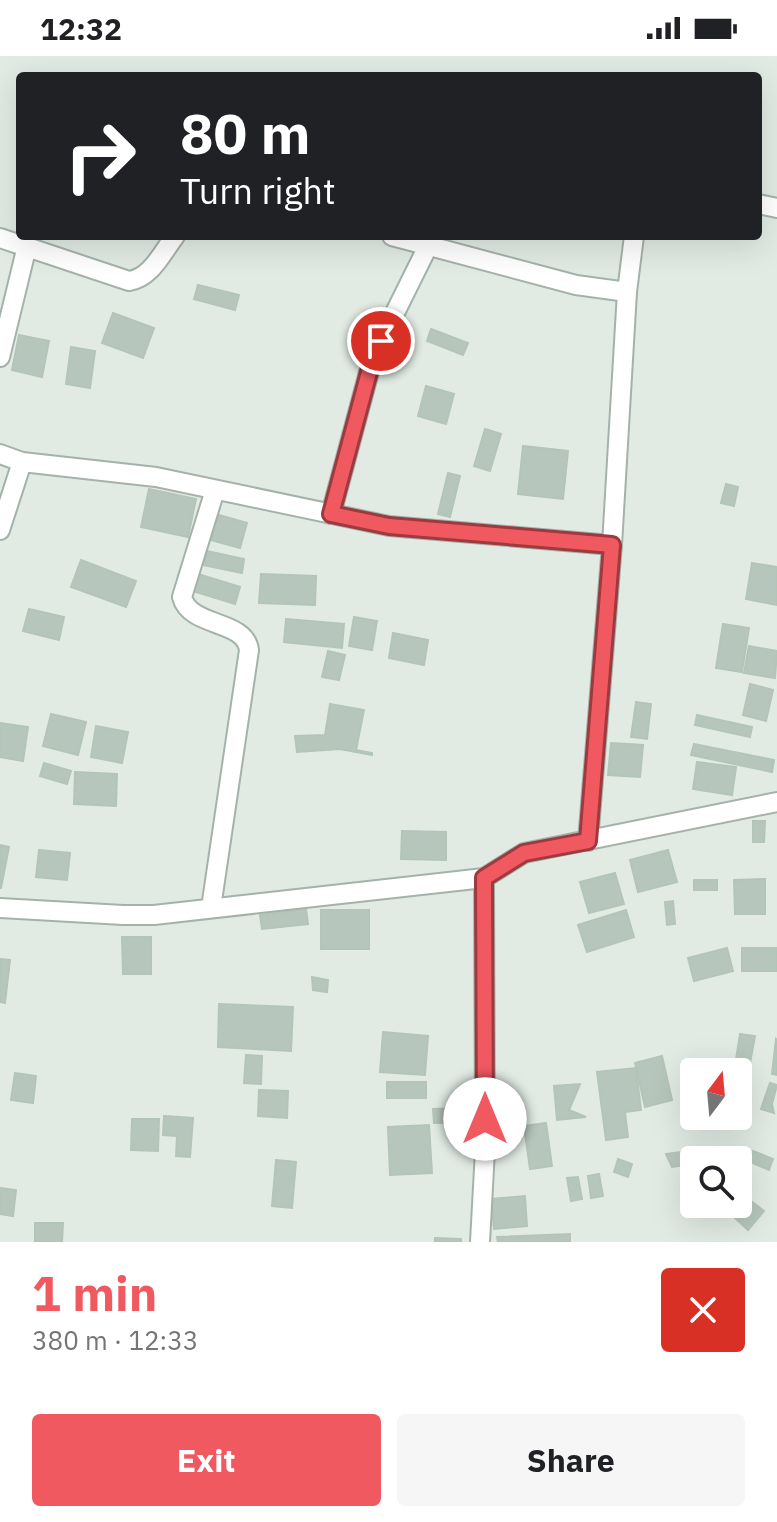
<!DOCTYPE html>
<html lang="en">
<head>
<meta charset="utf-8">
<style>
  body { margin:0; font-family:"IBM Plex Sans",sans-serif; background:#f6f6f6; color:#202124; height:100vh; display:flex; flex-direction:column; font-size:30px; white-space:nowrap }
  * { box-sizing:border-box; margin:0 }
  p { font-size:26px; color:#757577 }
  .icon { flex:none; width:44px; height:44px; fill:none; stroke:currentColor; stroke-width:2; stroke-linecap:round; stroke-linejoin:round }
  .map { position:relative; height:1186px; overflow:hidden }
  .drawer { display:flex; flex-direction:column; background:#fff; flex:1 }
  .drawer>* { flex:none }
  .banner { position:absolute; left:16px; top:16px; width:746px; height:168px; border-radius:8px; box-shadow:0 8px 32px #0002; background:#202124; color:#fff; overflow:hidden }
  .needle { width:52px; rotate:16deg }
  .tools { position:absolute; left:680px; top:1002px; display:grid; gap:16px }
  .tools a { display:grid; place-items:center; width:72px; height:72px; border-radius:8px; background:#fff; box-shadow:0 8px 32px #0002; font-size:40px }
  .pin { position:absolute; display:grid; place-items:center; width:68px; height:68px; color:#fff; margin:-34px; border:4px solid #fff; border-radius:50%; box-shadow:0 2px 8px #0007 }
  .me { position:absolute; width:88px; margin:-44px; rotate:0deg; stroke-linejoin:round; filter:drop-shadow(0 0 6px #0008) }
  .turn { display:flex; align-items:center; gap:28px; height:168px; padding:0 32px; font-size:36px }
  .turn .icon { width:104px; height:104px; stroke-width:2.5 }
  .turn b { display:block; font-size:56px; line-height:68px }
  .round { display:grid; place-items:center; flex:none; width:84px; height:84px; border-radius:8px; background:#f6f6f6 }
  .overview { display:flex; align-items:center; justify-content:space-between; height:136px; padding:0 32px }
  h1 { font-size:48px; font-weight:700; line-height:60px; color:#f15961 }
  .button { display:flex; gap:16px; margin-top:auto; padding:16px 32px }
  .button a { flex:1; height:92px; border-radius:8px; background:#f15961; color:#fff; font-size:32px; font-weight:700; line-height:92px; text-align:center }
  .button a+a { background:#f6f6f6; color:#202124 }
  .status { display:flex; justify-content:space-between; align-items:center; height:56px; padding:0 40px; background:#fff; direction:ltr }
  .status svg { height:22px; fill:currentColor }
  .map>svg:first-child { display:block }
  .building { fill:#b6c6bc; stroke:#b3c5b8; stroke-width:2 }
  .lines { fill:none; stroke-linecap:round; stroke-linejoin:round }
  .street-casing { stroke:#a4b3a9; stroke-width:22 }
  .street { stroke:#fff; stroke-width:18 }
  .route-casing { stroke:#9d3a3f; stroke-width:20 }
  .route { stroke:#f15961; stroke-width:14 }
</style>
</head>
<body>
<div class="status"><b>12:32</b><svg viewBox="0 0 49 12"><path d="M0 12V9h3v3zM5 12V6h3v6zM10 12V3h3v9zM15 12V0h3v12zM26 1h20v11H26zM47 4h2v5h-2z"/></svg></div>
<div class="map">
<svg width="777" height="1186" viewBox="0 0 777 1186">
  <rect width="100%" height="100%" fill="#e1ebe4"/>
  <!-- building -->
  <g class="building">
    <polygon points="198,229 239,239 235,254 194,243"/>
    <polygon points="113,257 154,272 143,302 102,287"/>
    <polygon points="431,273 468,287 463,299 427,285"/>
    <polygon points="19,279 49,285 42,321 12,314"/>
    <polygon points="71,291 95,295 90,332 66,328"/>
    <polygon points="426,330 454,338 446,368 418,360"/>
    <polygon points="485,373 501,378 490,415 474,410"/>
    <polygon points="523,390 568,395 563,443 518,438"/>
    <polygon points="448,417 460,420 450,461 438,458"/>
    <polygon points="726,428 738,431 734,450 721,447"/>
    <polygon points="149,433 196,443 188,481 141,471"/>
    <polygon points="219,459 247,467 240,492 211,484"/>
    <polygon points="207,495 244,503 242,517 203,509"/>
    <polygon points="81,504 136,525 126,551 71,531"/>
    <polygon points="752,507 777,511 777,549 746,543"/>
    <polygon points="198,518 240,531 235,548 193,535"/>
    <polygon points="261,518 316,520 315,549 259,547"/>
    <polygon points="29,553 64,561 59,584 23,575"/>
    <polygon points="354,561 377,565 372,594 349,590"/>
    <polygon points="286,563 344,568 342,592 284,586"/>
    <polygon points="723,568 749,572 742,616 716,612"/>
    <polygon points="393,577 428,584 424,609 389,602"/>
    <polygon points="749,590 777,595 775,622 744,617"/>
    <polygon points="328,595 345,599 339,624 322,621"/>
    <polygon points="750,628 773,634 766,665 743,659"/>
    <polygon points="636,646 651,648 647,683 631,681"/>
    <polygon points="330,648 364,654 356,694 372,697 372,699 340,693 297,696 295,680 325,679"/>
    <polygon points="51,658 86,666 78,699 43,690"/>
    <polygon points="697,659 752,671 750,681 695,669"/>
    <polygon points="0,667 28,671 23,705 0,701"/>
    <polygon points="96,670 128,676 122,707 91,701"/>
    <polygon points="611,687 643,689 640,721 608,719"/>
    <polygon points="694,688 774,704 772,716 691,699"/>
    <polygon points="697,706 736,711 732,739 693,733"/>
    <polygon points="44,707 71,715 67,728 40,720"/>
    <polygon points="75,716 117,718 116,750 74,748"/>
    <polygon points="753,765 765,765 764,786 753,786"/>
    <polygon points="402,775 446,776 446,804 401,803"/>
    <polygon points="0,789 9,791 1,832 0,832"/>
    <polygon points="39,794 70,797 67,824 36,821"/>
    <polygon points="668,794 677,826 638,836 630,804"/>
    <polygon points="615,817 624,848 589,857 580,826"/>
    <polygon points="765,823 765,858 735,858 734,824"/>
    <rect x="694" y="824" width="23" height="10"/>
    <polygon points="673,845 675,868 667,869 665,846"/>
    <polygon points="306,853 308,868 262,873 260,859"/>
    <rect x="321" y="854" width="48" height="39"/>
    <polygon points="626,854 634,881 587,896 578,869"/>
    <polygon points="122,881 151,881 151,918 123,918"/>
    <polygon points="727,892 733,915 694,925 688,902"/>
    <rect x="742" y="892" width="35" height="23"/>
    <polygon points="0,903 10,904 5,947 0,946"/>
    <polygon points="312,921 328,924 327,936 313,934"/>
    <polygon points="219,948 293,951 291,995 218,991"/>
    <polygon points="383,976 428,980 425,1019 380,1016"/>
    <polygon points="740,978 755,980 748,1018 734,1016"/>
    <polygon points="776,983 777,984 777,1019 772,1018"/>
    <polygon points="246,999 262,1000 261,1028 244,1027"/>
    <polygon points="662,1000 672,1044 645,1051 635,1007"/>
    <polygon points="636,1012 641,1054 625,1056 628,1081 606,1084 597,1016"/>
    <polygon points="15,1017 36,1020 33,1047 11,1044"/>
    <rect x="387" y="1026" width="39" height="16"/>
    <polygon points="770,1027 777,1029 772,1048 774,1057 761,1053"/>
    <polygon points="580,1028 569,1054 586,1061 557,1064 554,1030"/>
    <polygon points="259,1034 288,1035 287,1062 258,1060"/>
    <polygon points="466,1052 467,1066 434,1067 433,1053"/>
    <polygon points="164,1060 193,1062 190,1101 176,1100 177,1080 163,1079"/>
    <polygon points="132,1063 159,1063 158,1095 131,1094"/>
    <polygon points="546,1067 552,1110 530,1113 524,1070"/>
    <polygon points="429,1069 432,1117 390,1119 388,1071"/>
    <polygon points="702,1093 704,1104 694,1104 694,1108 672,1111 666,1098"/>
    <polygon points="753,1095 773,1103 769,1114 748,1105"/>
    <polygon points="618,1103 632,1108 628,1121 614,1116"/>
    <polygon points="276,1104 296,1106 292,1152 272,1150"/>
    <polygon points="599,1118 603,1140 591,1142 588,1120"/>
    <polygon points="578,1121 582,1143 571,1145 567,1122"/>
    <polygon points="0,1132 16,1134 13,1160 0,1158"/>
    <polygon points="525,1140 527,1170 494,1173 491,1143"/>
    <polygon points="751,1145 764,1155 748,1174 735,1162"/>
    <polygon points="35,1167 63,1167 62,1186 35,1186"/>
    <polygon points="570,1178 570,1186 498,1186 497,1181"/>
    <polygon points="435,1182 461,1183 461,1186 435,1186"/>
  </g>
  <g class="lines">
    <defs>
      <g id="street">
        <polyline points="758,148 777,152"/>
        <polyline points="392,180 576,229 627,236"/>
        <path d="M0 182 129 225C151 222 162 197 175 180"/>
        <polyline points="0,301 27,190"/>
        <polyline points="0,398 22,406 156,421 389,470 612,489"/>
        <polyline points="331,458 369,316 381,285 428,190"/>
        <polyline points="0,474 22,406"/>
        <polyline points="588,785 612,489 627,236 634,180"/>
        <polyline points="0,852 123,859 154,859 484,822 524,797 777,746"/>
        <path d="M211 852 249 594C245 563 190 572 182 541L215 434"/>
        <polyline points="480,1186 485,1094 484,822"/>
      </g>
    </defs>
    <!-- street casing -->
    <use href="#street" class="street-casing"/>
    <!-- street -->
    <use href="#street" class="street"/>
  </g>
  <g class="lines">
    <defs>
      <polyline id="route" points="381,285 369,316 331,458 389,470 612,489 588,785 524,797 484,822 485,1063"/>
    </defs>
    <!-- route casing -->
    <use href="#route" class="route-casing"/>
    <!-- route -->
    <use href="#route" class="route"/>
  </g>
</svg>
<div class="tools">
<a><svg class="needle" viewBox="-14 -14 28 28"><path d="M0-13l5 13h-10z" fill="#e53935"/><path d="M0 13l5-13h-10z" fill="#757577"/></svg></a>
<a><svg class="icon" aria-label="search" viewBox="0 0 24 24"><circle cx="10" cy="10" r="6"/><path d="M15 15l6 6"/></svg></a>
</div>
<div class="pin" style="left:381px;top:285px;background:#d93025"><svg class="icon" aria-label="arrive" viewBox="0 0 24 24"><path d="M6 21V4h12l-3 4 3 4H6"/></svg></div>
<svg class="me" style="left:485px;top:1063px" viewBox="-20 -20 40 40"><circle r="19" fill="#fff"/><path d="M0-13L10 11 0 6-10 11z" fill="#f15961"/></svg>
<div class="banner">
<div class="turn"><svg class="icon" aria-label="right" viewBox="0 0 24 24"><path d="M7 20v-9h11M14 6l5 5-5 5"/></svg><div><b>80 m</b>Turn right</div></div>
</div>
</div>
<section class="drawer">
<div class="overview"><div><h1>1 min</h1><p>380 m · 12:33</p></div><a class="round" style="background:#d93025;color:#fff"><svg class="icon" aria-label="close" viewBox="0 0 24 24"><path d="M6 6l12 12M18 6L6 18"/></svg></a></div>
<div class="button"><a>Exit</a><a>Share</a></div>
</section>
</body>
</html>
